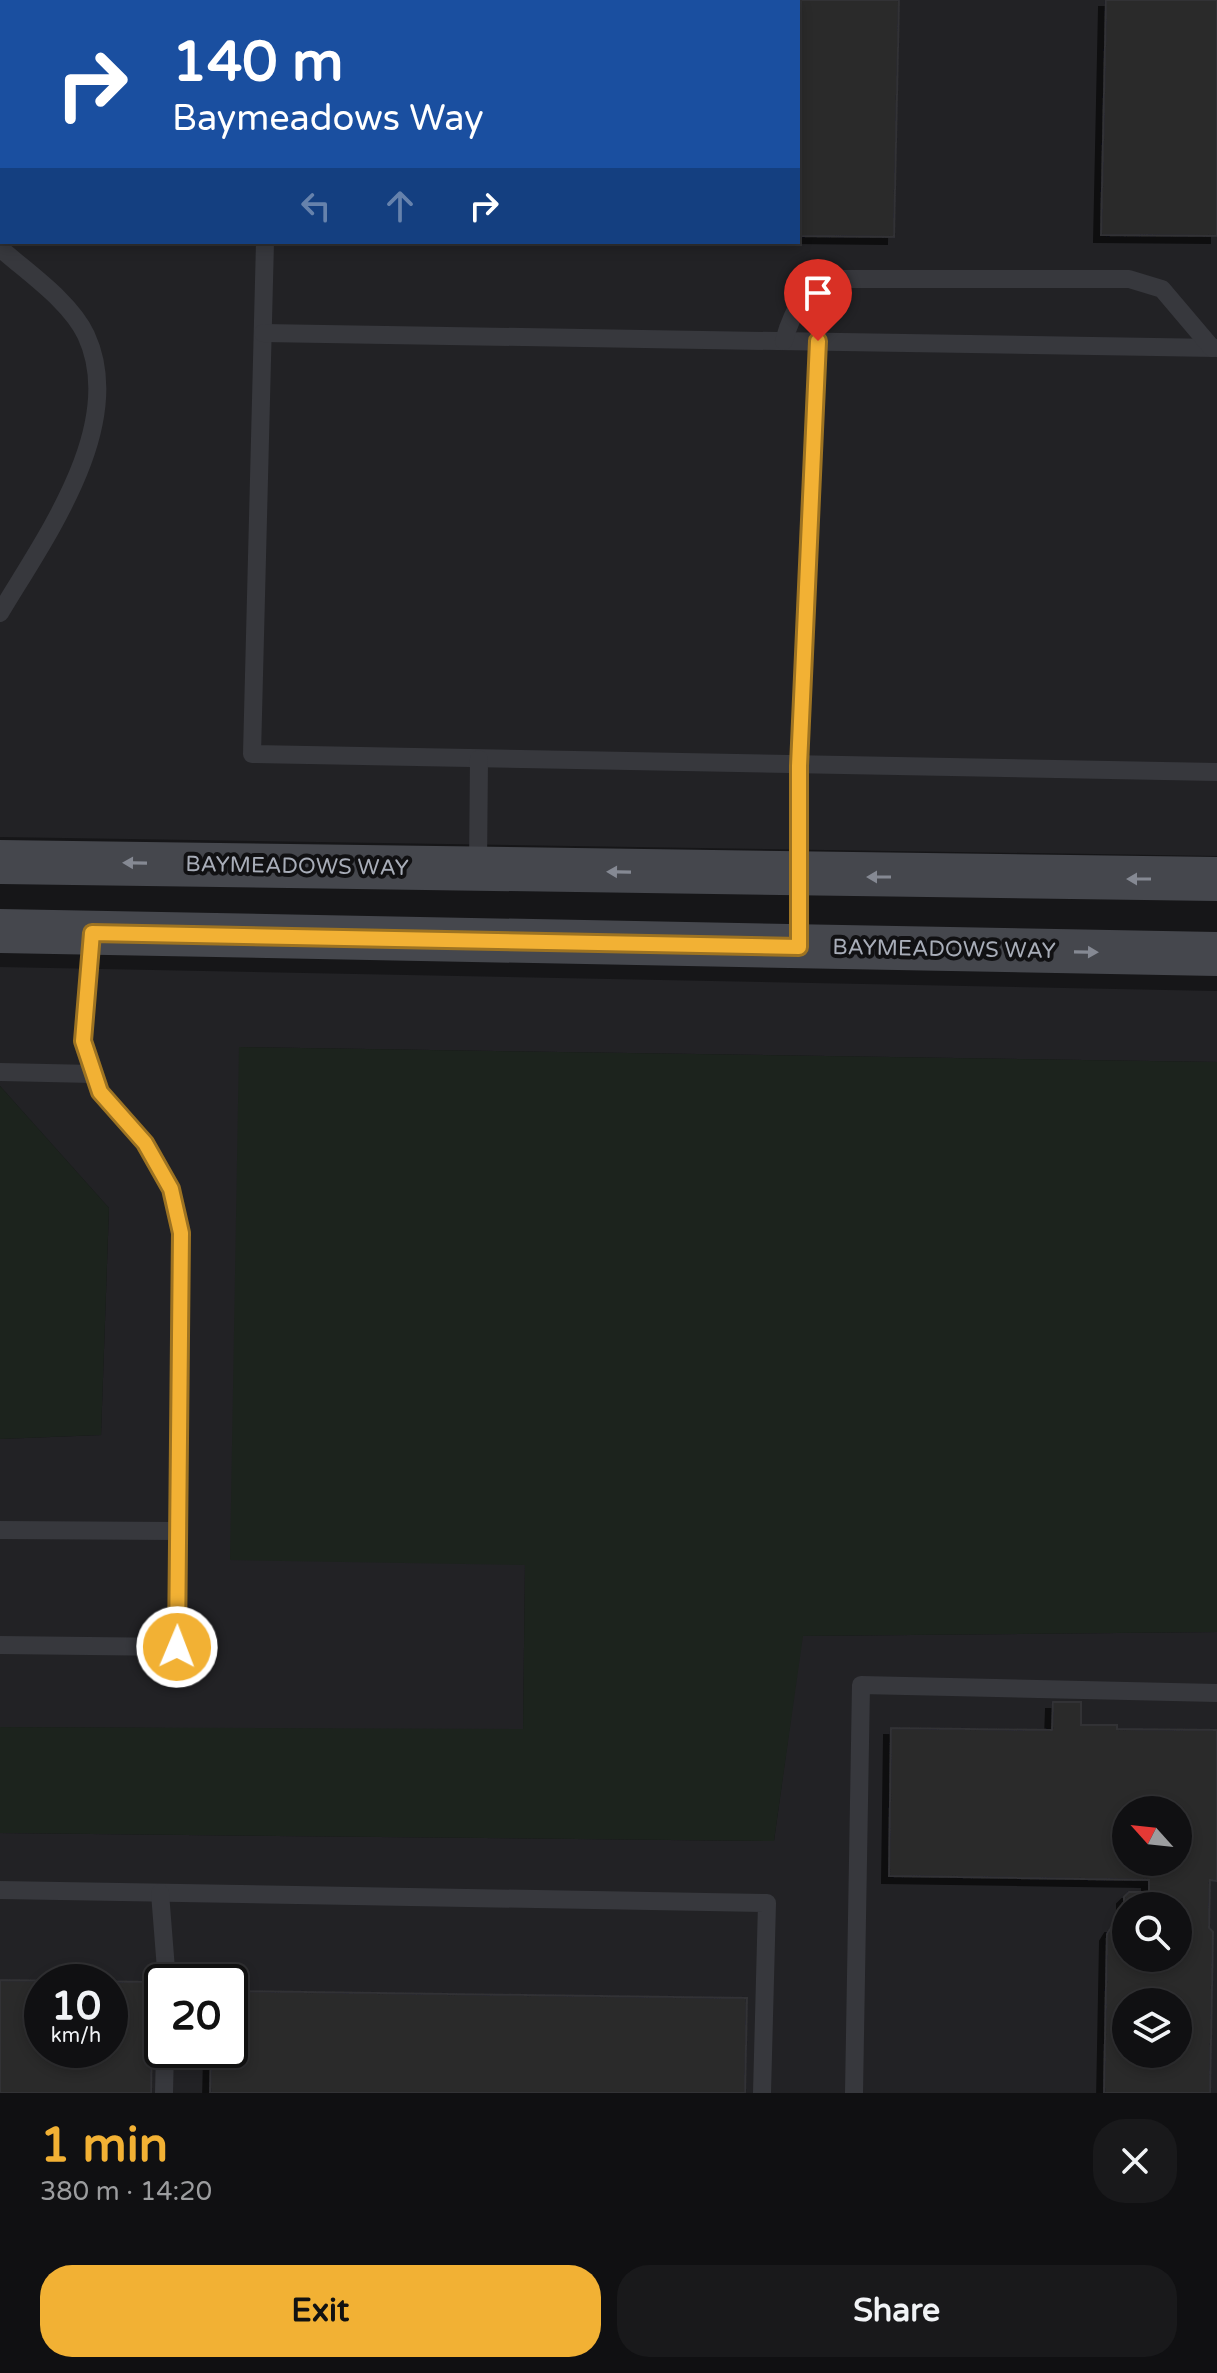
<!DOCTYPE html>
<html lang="en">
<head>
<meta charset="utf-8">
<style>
  body { margin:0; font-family:"Varela Round",sans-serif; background:#19191b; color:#f1f3f6; height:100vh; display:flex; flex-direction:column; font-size:30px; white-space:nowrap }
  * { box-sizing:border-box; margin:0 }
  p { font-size:26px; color:#9c9d9f }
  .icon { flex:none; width:44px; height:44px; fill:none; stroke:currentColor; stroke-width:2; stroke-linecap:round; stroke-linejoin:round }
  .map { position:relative; height:2093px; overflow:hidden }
  .side { display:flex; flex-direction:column; background:#101012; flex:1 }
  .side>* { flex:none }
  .hud { position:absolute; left:0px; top:0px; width:800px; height:244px; box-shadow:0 4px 12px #0003,0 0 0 2px #303032; background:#1a4fa0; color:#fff; overflow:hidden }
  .needle { width:52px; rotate:297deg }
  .controls { position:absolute; left:1112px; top:1796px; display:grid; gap:16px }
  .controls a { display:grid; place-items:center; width:80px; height:80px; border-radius:50%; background:#101012; box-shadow:0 4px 12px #0003,0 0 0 2px #303032; font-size:40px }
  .speed { position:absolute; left:24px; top:1964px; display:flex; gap:16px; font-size:40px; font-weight:700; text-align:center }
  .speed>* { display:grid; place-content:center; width:104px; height:104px; border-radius:50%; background:#101012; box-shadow:0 4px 12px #0003,0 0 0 2px #303032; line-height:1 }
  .speed small { font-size:20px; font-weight:400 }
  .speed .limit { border:4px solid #111; border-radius:12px; background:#fff; color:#111 }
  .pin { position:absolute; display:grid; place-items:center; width:68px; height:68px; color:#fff; margin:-82px -34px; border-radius:50% 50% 50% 0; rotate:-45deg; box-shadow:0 0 8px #0007 }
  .pin .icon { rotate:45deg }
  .me { position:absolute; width:88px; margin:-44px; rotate:1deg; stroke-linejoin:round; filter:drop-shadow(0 0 6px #0008) }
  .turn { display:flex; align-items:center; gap:28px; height:168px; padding:0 40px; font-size:36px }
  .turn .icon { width:104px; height:104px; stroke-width:2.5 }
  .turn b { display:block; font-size:56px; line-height:68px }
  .lanes { display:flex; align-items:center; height:76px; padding:0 40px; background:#0003; justify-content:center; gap:40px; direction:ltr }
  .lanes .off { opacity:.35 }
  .round { display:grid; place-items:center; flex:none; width:84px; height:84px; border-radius:32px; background:#19191b }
  .overview { display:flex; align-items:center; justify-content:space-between; height:136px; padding:0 40px }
  h1 { font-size:48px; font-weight:800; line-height:60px; color:#f2b134 }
  .primary-button { display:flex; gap:16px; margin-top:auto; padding:16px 40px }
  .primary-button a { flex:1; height:92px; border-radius:32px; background:#f2b134; color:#111; font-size:32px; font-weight:800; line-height:92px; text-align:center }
  .primary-button a+a { background:#19191b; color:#f1f3f6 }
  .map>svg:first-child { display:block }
  .built { fill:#222225; fill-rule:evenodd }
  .green { fill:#1c231d }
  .water { fill:#2c353c }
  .building { fill:#29292c; stroke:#303034; stroke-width:2; fill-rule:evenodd; filter:url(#shadow) }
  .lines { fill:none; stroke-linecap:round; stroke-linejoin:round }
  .lane { stroke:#37383d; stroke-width:18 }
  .secondary { stroke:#45474d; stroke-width:44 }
  .oneway { fill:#858993 }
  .route-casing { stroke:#9d7322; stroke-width:20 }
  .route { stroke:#f2b134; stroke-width:14 }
  .labels { text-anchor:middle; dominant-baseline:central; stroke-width:8; stroke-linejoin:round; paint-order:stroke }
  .street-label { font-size:22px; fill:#a8adb8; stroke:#111113 }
</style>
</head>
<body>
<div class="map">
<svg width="1217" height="2093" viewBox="0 0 1217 2093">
  <defs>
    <filter id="shadow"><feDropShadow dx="-7" dy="7" stdDeviation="0" flood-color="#0009"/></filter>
  </defs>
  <rect width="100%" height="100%" fill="#161618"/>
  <!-- built -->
  <g class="built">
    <polygon points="0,0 227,2 2,2 2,242 798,242 798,2 556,0 1217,0 1217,856 0,837"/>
    <polygon points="0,967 1217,991 1217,1062 239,1047 525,1565 523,1730 0,1727 0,1439 101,1435 109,1208 0,1086"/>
    <path d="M1217 1632V2093H0V1833L774 1841 802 1636ZM1126 1810H1178V1862H1126ZM1126 1906H1178V1958H1126ZM42 1982H110V2050H42ZM162 1982H230V2050H162ZM1126 2002H1178V2054H1126Z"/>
  </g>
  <!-- green -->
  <g class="green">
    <polygon points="239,1047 1217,1062 1217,1632 803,1636 774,1841 0,1833 0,1727 523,1729 525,1565 230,1560"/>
    <polygon points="0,1086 109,1208 101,1435 0,1439"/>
  </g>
  <!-- water -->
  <polygon class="water" points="225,0 556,0 227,2"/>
  <!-- building -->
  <g class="building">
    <polygon points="723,0 899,0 894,237 798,236 798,2"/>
    <polygon points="1106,0 1217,0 1217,236 1101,235"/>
    <path d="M1053 1702H1081V1725H1117V1729L1217 1730V1881L1210 1880 1209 1928 1213 1932 1210 2093H1104L1107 1934 1112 1926H1124V1897L1129 1892H1149V1880L889 1876 891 1728 1052 1730ZM1126 1810H1178V1862H1126ZM1126 1906H1178V1958H1126ZM1126 2002H1178V2054H1126Z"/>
    <path d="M0 1980 153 1982 151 2093H0ZM42 1982H110V2050H42Z"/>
    <polygon points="230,1991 747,1998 745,2093 210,2093 211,2050 230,2050"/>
  </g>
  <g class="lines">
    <!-- lane -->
    <g class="lane">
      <polyline points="121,0 144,2"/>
      <polyline points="0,97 2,97"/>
      <polyline points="265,242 252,754 1217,772"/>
      <path d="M0 248C28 273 70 301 86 335 128 425 44 539 0 613"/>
      <polyline points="263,333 1217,348"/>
      <path d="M784 341C791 315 805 285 833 279H1129L1162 289 1212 348"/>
      <polyline points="478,868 479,759"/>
      <polyline points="799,947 799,766 818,341"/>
      <polyline points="0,1072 94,1074"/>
      <polyline points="0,1530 178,1531"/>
      <polyline points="0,1645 177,1647 181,1233 171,1189 145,1143 100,1092 83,1041 92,933"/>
      <polyline points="0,1890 767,1903 762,2093"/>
      <polyline points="160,1893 167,1982"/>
      <polyline points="164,2093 165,2050"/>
      <polyline points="854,2093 861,1685 1217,1693"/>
    </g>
    <!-- secondary -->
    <g class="secondary">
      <polyline points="0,862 1217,879"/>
      <polyline points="0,931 1217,954"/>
    </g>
  </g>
  <!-- one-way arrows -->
  <defs><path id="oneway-solid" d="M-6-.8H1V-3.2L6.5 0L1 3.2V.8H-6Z" transform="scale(2)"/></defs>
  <g class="oneway">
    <use href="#oneway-solid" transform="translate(135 863) rotate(-179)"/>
    <use href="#oneway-solid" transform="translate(619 872) rotate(-179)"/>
    <use href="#oneway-solid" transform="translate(879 877) rotate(-180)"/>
    <use href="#oneway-solid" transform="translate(1139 879) rotate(-180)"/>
    <use href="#oneway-solid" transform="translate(1086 952) rotate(1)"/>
  </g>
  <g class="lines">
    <defs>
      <polyline id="route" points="177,1647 181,1233 171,1189 145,1143 100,1092 83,1041 92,933 799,947 799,766 818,341"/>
    </defs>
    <!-- route casing -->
    <use href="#route" class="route-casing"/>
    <!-- route -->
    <use href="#route" class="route"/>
  </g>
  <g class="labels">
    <!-- street labels -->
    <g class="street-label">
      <text transform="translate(297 866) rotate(1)">BAYMEADOWS WAY</text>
      <text transform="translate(944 949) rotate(1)">BAYMEADOWS WAY</text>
    </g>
  </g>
</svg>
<div class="controls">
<a><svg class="needle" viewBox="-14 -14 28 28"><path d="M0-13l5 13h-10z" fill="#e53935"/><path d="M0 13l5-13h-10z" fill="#9c9d9f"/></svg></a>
<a><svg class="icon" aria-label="search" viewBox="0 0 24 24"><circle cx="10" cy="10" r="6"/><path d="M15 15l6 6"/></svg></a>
<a><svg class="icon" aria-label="layers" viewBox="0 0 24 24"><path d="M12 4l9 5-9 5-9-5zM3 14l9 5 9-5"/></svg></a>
</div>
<div class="speed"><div>10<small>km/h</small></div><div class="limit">20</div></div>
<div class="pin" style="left:818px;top:341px;background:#d93025"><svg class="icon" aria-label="arrive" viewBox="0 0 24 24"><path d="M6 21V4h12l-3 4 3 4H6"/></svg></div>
<svg class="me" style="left:177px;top:1647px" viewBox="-20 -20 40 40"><circle r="17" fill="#f2b134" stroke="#fff" stroke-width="3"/><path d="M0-11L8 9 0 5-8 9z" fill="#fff"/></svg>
<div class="hud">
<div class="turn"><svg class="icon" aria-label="right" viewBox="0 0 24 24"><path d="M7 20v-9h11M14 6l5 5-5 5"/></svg><div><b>140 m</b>Baymeadows Way</div></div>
<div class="lanes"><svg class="icon off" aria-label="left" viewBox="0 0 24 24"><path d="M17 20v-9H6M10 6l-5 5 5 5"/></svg><svg class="icon off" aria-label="ahead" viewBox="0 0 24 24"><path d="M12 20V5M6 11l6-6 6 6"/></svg><svg class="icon" aria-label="right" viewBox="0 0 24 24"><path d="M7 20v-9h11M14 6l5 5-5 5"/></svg></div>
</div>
</div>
<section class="side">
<div class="overview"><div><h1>1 min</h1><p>380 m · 14:20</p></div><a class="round"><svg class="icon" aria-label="close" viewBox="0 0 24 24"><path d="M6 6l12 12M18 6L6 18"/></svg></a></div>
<div class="primary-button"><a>Exit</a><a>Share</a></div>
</section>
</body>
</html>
